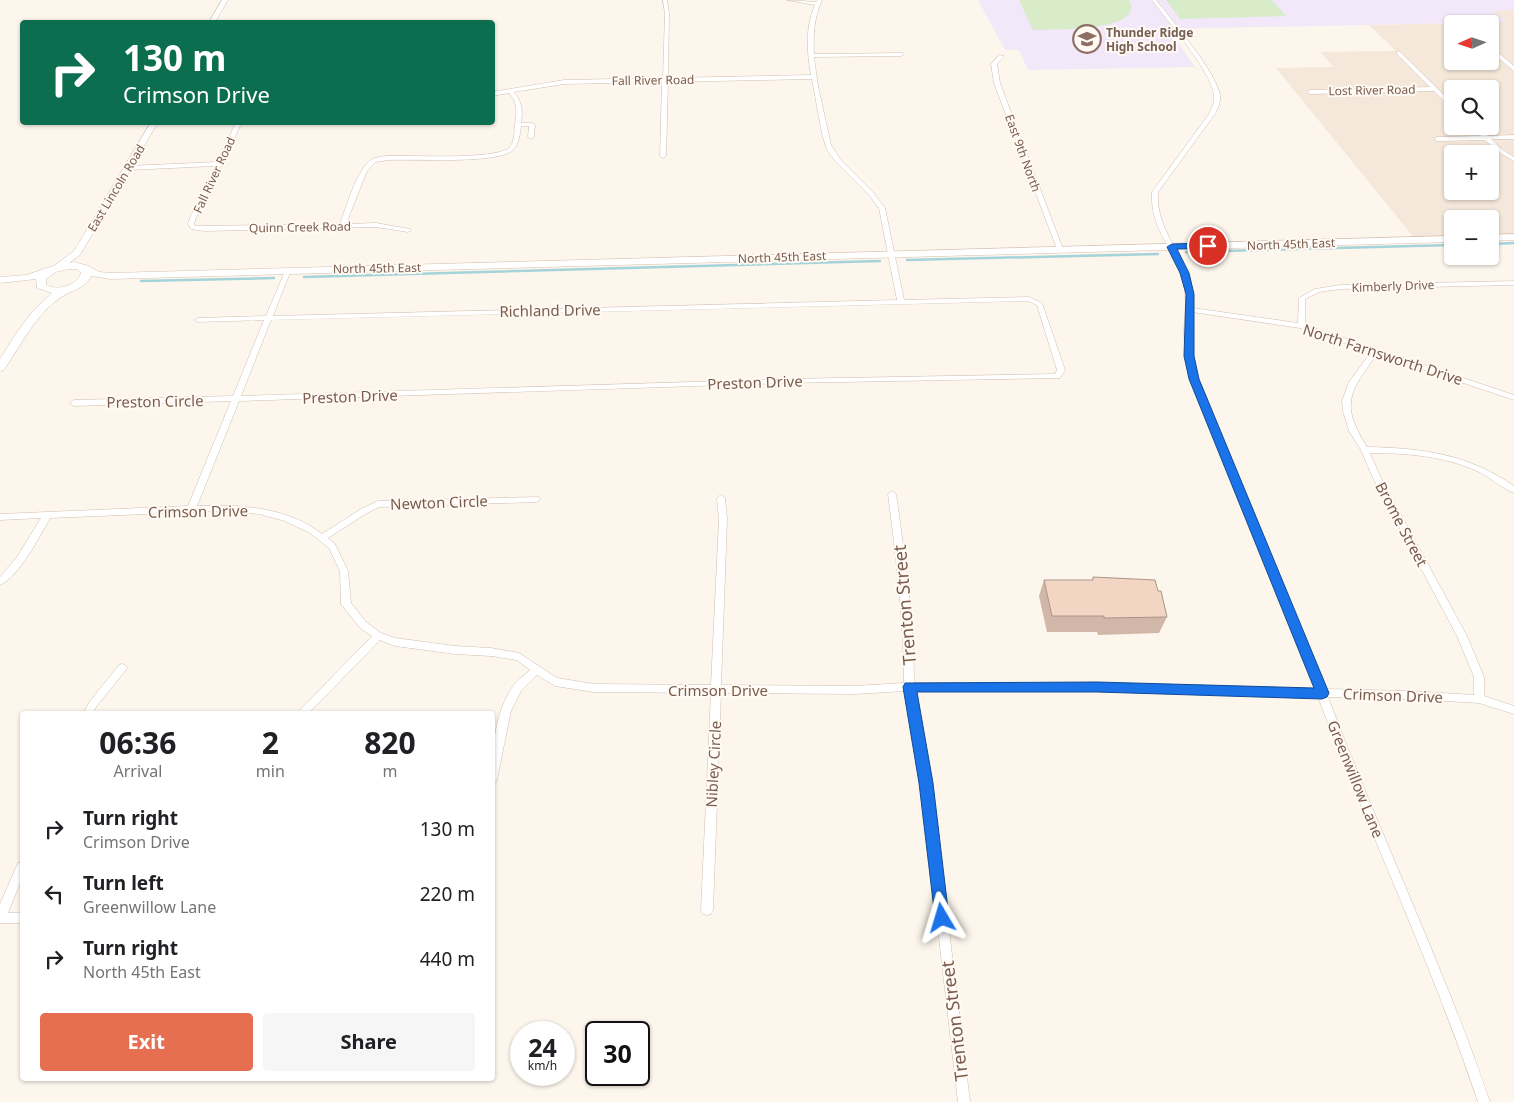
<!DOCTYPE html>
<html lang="en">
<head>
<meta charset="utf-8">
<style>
  body { margin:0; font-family:"Noto Sans",sans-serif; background:#f6f6f6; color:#202124; height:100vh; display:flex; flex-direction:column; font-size:19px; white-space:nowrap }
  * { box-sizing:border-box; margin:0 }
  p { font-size:16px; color:#757577 }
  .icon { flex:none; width:28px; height:28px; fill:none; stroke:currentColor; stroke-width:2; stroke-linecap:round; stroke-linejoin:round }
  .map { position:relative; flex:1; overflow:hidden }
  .side { position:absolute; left:20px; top:711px; width:475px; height:370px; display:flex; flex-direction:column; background:#fff; border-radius:5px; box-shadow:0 1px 4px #0004 }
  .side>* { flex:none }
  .guide { position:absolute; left:20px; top:20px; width:475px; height:105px; border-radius:5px; box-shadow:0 1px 4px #0004; background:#0b6e4f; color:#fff; overflow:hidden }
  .needle { width:32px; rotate:267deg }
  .tools { position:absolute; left:1444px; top:15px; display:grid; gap:10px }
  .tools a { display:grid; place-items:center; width:55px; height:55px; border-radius:5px; background:#fff; box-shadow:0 1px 4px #0004; font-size:25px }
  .speed { position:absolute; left:510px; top:1021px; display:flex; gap:10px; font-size:25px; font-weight:700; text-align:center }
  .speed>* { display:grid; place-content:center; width:65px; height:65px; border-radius:50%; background:#fff; box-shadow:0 1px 4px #0004; line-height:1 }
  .speed small { font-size:12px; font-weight:400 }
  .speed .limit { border:2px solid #111; border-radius:8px; background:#fff; color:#111 }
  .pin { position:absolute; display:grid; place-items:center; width:42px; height:42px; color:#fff; margin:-21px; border:2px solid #fff; border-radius:50%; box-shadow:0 1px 5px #0007 }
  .me { position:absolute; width:55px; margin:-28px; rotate:353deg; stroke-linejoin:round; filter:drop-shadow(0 0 4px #0008) }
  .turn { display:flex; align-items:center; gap:18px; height:105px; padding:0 20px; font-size:22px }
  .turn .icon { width:65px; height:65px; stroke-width:2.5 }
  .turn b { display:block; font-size:35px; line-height:42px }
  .eta { display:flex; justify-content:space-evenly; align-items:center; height:85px; text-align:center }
  .eta b { font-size:30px; font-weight:700; line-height:35px }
  .cta { display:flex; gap:10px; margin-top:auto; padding:10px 20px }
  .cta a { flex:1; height:58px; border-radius:5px; background:#e76f51; color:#fff; font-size:20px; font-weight:700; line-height:58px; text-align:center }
  .cta a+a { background:#f6f6f6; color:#202124 }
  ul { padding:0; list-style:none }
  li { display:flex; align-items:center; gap:15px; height:65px; padding:0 20px }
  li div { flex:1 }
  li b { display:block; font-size:19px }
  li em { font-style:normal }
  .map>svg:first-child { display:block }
  .residential { fill:#f5e8da; fill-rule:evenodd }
  .education { fill:#f3e8fa }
  .green { fill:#d8ecc9 }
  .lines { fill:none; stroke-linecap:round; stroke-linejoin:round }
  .stream { stroke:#a5d3da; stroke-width:2.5 }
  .minor-casing { stroke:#d1beb0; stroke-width:1 }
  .tertiary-casing { stroke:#d1beb0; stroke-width:1 }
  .secondary-casing { stroke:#d6c0b0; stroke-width:1 }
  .minor { fill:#fff; fill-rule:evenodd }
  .tertiary { fill:#fff; fill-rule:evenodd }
  .secondary { fill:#fff; fill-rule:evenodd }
  .wall { fill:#d1b7a8 }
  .building { fill:#f3d5c3; stroke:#aa9588 }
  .route { fill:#1a73e8; stroke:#114b97 }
  .labels { text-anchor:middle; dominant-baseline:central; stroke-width:4; stroke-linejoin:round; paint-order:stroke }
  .far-education-label { font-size:12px; font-weight:bold; fill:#785e54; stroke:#fffaf3; text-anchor:start }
  .far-street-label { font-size:12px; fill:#7a5c4d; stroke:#fffaf3 }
  .street-label { font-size:15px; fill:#7a5c4d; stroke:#fffaf3 }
  .near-street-label { font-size:18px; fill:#7a5c4d; stroke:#fffaf3 }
</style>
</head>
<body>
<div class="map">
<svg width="1514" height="1102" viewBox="0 0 1514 1102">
  <rect width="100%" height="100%" fill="#fdf6ec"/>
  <!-- residential -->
  <path class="residential" d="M1514 10V238H1490V219H1452V239L1416 240 1276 68 1333 67 1321 52 1396 51 1369 25 1505 22 1494 11ZM1452 24H1490V61H1452ZM1452 89H1490V126H1452ZM1452 154H1490V191H1452Z"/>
  <!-- education -->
  <polygon class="education" points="978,0 1514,0 1514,10 1494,11 1506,22 1169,29 1195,67 1028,70 1019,50 1005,50"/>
  <!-- green -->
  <g class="green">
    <path d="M1019 0H1129C1147 33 1048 29 1033 30Z"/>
    <polygon points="1166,0 1272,0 1286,16 1180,19"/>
  </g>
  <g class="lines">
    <!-- stream -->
    <g class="stream">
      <polyline points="1490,244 1514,243"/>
      <polyline points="1186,252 1452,245"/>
      <polyline points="907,260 1158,254"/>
      <polyline points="304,277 880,261"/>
      <polyline points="141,281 274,278"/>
    </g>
    <defs>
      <g id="minor">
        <path d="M663 0H667L669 14 668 78 811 75C807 53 805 27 815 5L787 0 816 2 818 0H822C814 18 813 35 814 54L903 53 904 54 901 56 814 57 818 86 831 145 841 160 873 192 885 208 904 300 1029 297 1042 303 1065 370 1060 378 786 383 239 401 197 506C239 504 288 507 322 534L361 509 378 501 539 497 540 499 539 501 536 502 379 507 367 513 328 538 335 544 348 571 351 603 366 622 381 633 395 638 455 646 491 648 519 653 557 678 594 684 711 685 719 519 717 498 721 495 725 498 727 519 721 685 855 686 904 683C904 620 896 557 888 494L892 491 896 494C905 557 914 619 914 683H1097L1315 689 1189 373C1186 359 1184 345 1184 331 1185 312 1188 293 1181 274 1170 244 1150 226 1152 192L1209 114C1212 108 1215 102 1214 95 1210 69 1168 22 1152 0H1156C1173 22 1215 70 1220 95 1221 102 1218 108 1215 114L1158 192C1156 225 1176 244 1187 273 1192 284 1192 296 1193 308L1298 323 1299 298 1315 289 1340 285 1514 281V285L1340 289 1319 292 1305 299V325L1514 395V400L1377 354C1349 393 1340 404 1367 447 1422 448 1468 454 1514 486V493C1501 488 1490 477 1477 471 1444 456 1406 453 1370 453L1381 478 1467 636 1484 677V696L1514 706V714L1479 703 1410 699 1328 697C1379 833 1443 964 1490 1102H1478C1432 964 1369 833 1318 697L1097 691H915L931 783 970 1102H958L921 783 905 691 855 694 721 693 713 910 711 914 707 915 703 914 701 910 711 693 594 692 555 686 537 675 521 691 511 711 497 779 496 782 492 783C492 751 494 714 513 686 517 680 525 675 530 670L517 660 491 656 455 654 395 646 380 640 308 714H296L372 636 360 628 341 604 340 571 329 548 310 533 285 521 259 514 218 511 50 518C40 536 18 578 0 585V577L17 557 41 518 0 520V514L188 506 231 401 74 406 70 403 74 400 233 396 264 320 198 322 194 320 198 318 266 316 286 269 288 268 291 270 273 316 897 300 879 208 869 195 836 162 827 150 822 134 812 79 668 82 666 156 663 158 660 156 662 82 564 84 514 92C522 102 523 110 521 123H532L535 125 534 137 531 139 528 137 529 126H521C520 134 519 145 512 151 494 164 414 159 389 160L376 162 367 171 346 224 376 223 410 229 411 230 408 232 376 227 205 231 191 229 188 224 190 218 215 166 128 170 125 168 128 166 217 162 236 122H242L196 218 194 224 195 226 340 224C346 208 357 169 371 160 381 154 398 156 409 156 427 156 499 159 510 147 515 141 514 131 515 124 517 112 518 103 509 93L492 96V92L564 80 663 78 665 14ZM1028 301 1037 305 1057 370 1055 374 786 379 241 396 271 320ZM1192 312 1300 328 1371 352 1349 382 1342 401 1343 411 1349 431 1361 450 1373 478 1457 636 1474 677V695L1410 691 1325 689 1198 379 1192 349Z"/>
        <polygon points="1490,46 1514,66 1514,71 1490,51"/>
        <polygon points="1399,51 1452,103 1452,108 1450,107 1434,91 1310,94 1307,92 1310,90 1430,87 1397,54 1397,52"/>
        <polygon points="999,55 1004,56 997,64 1000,83 1063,249 1062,250 1060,251 1057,249 994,83 991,64"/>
        <polygon points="1470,126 1477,126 1488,136 1514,135 1514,139 1491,139 1504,151 1514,157 1514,161 1500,153 1485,140 1437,141 1434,139 1437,137 1481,136"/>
        <polygon points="122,664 125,665 127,668 125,671 96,707 93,714 83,714 90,701 119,665"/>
        <polygon points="22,862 22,878 8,913 22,913 22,923 0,923 0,904 18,863"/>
      </g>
      <g id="tertiary">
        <polygon points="222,0 228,0 215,22 209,22"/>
        <polygon points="151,122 158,122 80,255 61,269 55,269 55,265 74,251"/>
      </g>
      <g id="secondary">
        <polygon points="1514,234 1514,240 1490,241 1490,235"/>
        <path d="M1452 236V242L111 279 91 276C85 289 71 290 60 298 35 315 21 345 4 370L0 371V359L15 335 32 312 52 293 37 288 36 279 0 283V277L26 275 56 265 74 262 89 266 99 272 111 273ZM69 269H77L81 273C77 286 58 291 46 285V279L56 272Z"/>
      </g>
    </defs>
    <!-- minor casing -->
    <use href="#minor" class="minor-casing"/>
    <!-- tertiary casing -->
    <use href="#tertiary" class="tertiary-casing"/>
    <!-- secondary casing -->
    <use href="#secondary" class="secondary-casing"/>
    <!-- minor -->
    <use href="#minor" class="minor"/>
    <!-- tertiary -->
    <use href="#tertiary" class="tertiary"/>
    <!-- secondary -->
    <use href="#secondary" class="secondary"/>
  </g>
  <!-- wall -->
  <polygon class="wall" points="1093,577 1167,617 1159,633 1098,635 1097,632 1047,632 1039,596 1044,580 1092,580"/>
  <!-- building -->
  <polygon class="building" points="1093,577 1155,580 1158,591 1161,591 1167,617 1104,618 1104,616 1052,616 1044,580 1093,580"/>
  <!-- route -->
  <polygon class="route" points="1208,243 1211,244 1211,248 1177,249 1189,273 1194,294 1194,356 1199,379 1329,693 1327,697 1322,699 1097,692 917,692 933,783 949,918 947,923 942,925 937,923 935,918 919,783 903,687 905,683 1097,682 1314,688 1189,379 1184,356 1186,294 1180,273 1167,247 1172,244"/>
  <!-- icons -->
  <defs>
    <symbol id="school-ring" viewBox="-11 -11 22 22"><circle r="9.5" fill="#fffaf3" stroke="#8d6e63" stroke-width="1.5"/><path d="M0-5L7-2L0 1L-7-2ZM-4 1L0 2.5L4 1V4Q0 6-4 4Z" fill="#8d6e63"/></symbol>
  </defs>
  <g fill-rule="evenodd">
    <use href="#school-ring" x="1071" y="23" width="32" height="32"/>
  </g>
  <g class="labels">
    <!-- far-education labels -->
    <g class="far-education-label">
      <text x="1106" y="32">Thunder Ridge<tspan x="1106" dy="14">High School</tspan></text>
    </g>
    <!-- far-street labels -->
    <g class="far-street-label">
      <text transform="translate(653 80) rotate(-1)">Fall River Road</text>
      <text transform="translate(1372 90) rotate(-1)">Lost River Road</text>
      <text transform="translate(1023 153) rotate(70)">East 9th North</text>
      <text transform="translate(214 175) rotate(-65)">Fall River Road</text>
      <text transform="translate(116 188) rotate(-59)">East Lincoln Road</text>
      <text transform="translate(300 227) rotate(-1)">Quinn Creek Road</text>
      <text transform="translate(1291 244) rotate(-2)">North 45th East</text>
      <text transform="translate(782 257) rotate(-2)">North 45th East</text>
      <text transform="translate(377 268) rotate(-1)">North 45th East</text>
      <text transform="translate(1393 286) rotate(-2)">Kimberly Drive</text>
    </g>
    <!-- street labels -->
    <g class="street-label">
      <text transform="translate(550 310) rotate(-1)">Richland Drive</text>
      <text transform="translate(1383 354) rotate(18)">North Farnsworth Drive</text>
      <text transform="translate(755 382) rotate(-2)">Preston Drive</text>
      <text transform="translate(350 396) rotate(-2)">Preston Drive</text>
      <text transform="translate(155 401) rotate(-1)">Preston Circle</text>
      <text transform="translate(439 502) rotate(-2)">Newton Circle</text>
      <text transform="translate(198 511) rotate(-1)">Crimson Drive</text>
      <text transform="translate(1402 524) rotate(62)">Brome Street</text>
      <text x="718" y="690">Crimson Drive</text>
      <text transform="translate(1393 695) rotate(2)">Crimson Drive</text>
      <text transform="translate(713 764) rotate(-87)">Nibley Circle</text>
      <text transform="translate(1356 779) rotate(68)">Greenwillow Lane</text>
    </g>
    <!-- near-street labels -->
    <g class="near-street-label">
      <text transform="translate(904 605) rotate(-95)">Trenton Street</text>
      <text transform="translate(954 1021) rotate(-97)">Trenton Street</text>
    </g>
  </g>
</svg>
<div class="tools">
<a><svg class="needle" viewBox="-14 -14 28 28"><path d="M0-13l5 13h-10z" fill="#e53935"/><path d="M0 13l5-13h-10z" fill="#757577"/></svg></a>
<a><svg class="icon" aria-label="search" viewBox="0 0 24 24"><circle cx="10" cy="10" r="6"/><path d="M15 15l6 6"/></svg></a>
<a>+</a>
<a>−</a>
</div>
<div class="speed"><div>24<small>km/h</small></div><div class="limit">30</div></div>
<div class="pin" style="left:1208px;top:246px;background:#d93025"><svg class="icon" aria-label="arrive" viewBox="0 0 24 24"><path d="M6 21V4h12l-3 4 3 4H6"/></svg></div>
<svg class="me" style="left:942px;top:918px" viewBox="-20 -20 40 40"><path d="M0-17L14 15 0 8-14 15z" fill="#1a73e8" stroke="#fff" stroke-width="4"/></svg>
<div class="guide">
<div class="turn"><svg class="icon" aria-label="right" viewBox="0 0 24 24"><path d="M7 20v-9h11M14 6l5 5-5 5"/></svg><div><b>130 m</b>Crimson Drive</div></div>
</div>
<section class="side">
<div class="eta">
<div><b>06:36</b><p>Arrival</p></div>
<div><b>2</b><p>min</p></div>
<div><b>820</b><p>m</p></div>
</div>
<ul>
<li><svg class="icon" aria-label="right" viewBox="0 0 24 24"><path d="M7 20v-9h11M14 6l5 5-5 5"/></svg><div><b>Turn right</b><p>Crimson Drive</p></div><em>130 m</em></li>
<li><svg class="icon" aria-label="left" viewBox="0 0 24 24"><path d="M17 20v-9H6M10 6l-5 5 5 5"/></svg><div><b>Turn left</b><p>Greenwillow Lane</p></div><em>220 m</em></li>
<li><svg class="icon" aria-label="right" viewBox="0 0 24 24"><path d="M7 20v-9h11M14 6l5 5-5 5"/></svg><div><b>Turn right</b><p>North 45th East</p></div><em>440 m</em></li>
</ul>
<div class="cta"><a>Exit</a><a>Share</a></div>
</section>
</div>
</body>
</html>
